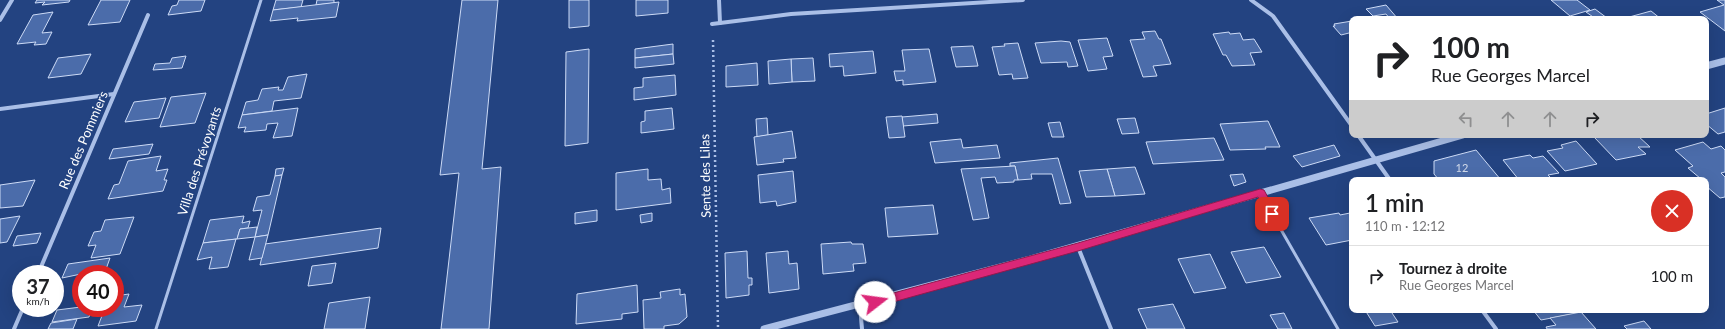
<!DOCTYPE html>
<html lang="fr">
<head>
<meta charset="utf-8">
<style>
  body { margin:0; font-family:Lato,sans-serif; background:#f2f2f2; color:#202124; height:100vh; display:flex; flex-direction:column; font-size:15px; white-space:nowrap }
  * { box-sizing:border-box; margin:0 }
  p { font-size:13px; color:#757577 }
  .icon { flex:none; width:22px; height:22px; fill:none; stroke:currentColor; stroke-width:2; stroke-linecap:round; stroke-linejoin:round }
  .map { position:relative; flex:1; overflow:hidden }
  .details { position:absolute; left:1349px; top:177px; width:360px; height:136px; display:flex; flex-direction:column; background:#fff; border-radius:8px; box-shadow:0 4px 16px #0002 }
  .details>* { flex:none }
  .top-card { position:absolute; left:1349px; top:16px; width:360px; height:122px; border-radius:8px; box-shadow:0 4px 16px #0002; background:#fff; color:#202124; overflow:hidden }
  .speed { position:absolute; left:12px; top:265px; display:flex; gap:8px; font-size:20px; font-weight:700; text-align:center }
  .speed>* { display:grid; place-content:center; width:52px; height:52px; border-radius:50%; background:#fff; box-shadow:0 4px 16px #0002; line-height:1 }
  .speed small { font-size:10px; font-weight:400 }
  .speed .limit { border:6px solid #d22; background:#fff; color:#111 }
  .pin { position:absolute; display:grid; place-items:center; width:34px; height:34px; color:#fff; margin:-17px; border-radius:8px; box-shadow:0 2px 6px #0006 }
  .me { position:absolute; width:44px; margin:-22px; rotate:75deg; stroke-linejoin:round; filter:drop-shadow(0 0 3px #0008) }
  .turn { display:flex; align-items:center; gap:14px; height:84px; padding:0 16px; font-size:18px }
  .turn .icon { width:52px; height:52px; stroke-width:2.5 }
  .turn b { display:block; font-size:28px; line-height:34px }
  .lanes { display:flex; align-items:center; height:38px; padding:0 16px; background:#0003; justify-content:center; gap:20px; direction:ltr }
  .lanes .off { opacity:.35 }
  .round { display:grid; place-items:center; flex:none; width:42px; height:42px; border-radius:21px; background:#f2f2f2 }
  .overview { display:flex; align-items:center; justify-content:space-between; height:68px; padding:0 16px }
  h1 { font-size:24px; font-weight:600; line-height:30px }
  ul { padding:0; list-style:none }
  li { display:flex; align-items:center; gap:12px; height:60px; padding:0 16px; border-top:1px solid #e0e0e0 }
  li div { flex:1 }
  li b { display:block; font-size:15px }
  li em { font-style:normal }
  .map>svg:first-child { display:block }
  .building { fill:#4b6caa; stroke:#cddbf6 }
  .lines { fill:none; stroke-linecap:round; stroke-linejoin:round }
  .path { stroke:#aabfe7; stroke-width:2.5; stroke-dasharray:2 3; stroke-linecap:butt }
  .service { stroke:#aabfe7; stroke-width:3 }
  .minor { stroke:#aabfe7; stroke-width:4 }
  .tertiary { stroke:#aabfe7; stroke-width:7 }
  .route { fill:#db2777; stroke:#8e194d }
  .labels { text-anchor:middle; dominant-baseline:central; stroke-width:3; stroke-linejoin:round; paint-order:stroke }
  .number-label { font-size:11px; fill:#d2daea }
  .street-label { font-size:13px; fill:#fff; stroke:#234381 }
</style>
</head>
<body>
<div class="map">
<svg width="1725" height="329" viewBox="0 0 1725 329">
  <rect width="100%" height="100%" fill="#234381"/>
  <!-- building -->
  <g class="building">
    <polygon points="37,0 70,0 69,2 42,5 45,2 35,3"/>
    <polygon points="101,0 130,0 120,22 88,25"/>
    <polygon points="179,0 205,0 201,11 168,15 172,6 177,5"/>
    <polygon points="276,0 303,0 301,7 273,10"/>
    <polygon points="317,0 334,0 334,3 316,5"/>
    <polygon points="462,0 498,0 482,169 501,167 489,329 441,329 459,173 440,175"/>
    <polygon points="569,0 589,0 589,26 569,28"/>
    <polygon points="636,0 668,0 668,13 636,16"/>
    <polygon points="1551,0 1577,0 1590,10 1570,16"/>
    <polygon points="1717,0 1725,0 1725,31 1700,12 1724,5"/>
    <polygon points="339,2 336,17 297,21 298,18 270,21 273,10"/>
    <polygon points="1386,5 1398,19 1390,19 1386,14 1373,16 1366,9"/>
    <polygon points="1595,9 1607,18 1596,19 1586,12"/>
    <polygon points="1651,11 1661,19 1622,19"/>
    <polygon points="53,12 42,33 52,32 46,44 34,45 36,42 17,44 33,15"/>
    <polygon points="1352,21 1352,36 1349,33 1341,35 1333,26 1335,26 1334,24"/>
    <polygon points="1155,31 1159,39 1161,39 1171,64 1153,66 1157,76 1143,77 1130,40 1145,39 1142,32"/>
    <polygon points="1229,32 1230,34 1240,33 1243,40 1254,39 1262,52 1250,53 1255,65 1232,66 1226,55 1223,55 1213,34"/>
    <polygon points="1107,38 1113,56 1103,57 1107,69 1088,71 1078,40"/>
    <polygon points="1061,41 1070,42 1078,66 1068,67 1067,62 1041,63 1035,43"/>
    <polygon points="1018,43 1028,78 1013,79 1012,74 999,75 992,47 1005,46 1004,44"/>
    <polygon points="673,44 673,54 635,58 635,49"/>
    <polygon points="973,46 978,66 956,67 951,47"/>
    <polygon points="589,49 588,143 565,146 566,52"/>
    <polygon points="929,49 936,82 903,85 903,80 896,81 894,71 905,71 902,50"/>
    <polygon points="873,51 876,73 844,76 843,66 830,67 829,54"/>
    <polygon points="91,54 81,74 48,78 58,58"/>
    <polygon points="673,54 674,64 635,68 635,58"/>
    <polygon points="186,56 182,68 153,70 155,64 170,63 172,58"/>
    <polygon points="813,58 815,81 792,82 791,59"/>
    <polygon points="791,59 792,82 769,84 768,61"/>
    <polygon points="757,63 758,85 726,87 726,66"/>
    <polygon points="307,74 301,98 274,101 272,111 242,115 246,102 258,100 262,89 279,87 278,90 283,90 288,77"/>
    <polygon points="675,75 676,95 634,100 634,88 643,87 643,78"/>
    <polygon points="206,93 195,123 160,127 171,97"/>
    <polygon points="166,98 159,118 125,122 134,102"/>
    <polygon points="298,108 292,136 273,138 278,123 267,124 266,130 244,132 246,127 238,128 242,115"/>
    <polygon points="672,108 674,129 641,133 641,122 645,121 645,111"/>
    <polygon points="1725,108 1725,132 1718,134 1706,124 1706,114"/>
    <polygon points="937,114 938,123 903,126 902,117"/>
    <polygon points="902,116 905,137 889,138 886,117"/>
    <polygon points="767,118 768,135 757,137 756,119"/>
    <polygon points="1135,118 1139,133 1122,134 1117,119"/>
    <polygon points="1268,121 1280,147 1265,147 1266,149 1230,150 1220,124"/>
    <polygon points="1060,122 1064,137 1052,137 1048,123"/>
    <polygon points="792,131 796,158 783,159 784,162 757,165 754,137"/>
    <polygon points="1605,135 1637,135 1650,147 1638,147 1646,154 1616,160 1594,137"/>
    <polygon points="1214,138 1224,160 1153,164 1146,142"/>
    <polygon points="961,139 963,148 997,145 1000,158 935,163 930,142"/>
    <polygon points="1576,141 1597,164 1565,171 1547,151 1563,148 1561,145"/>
    <polygon points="1703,142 1711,149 1721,146 1725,150 1725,172 1721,173 1725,177 1725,197 1720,198 1706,186 1706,180 1698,179 1701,179 1688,168 1693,166 1675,150"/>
    <polygon points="153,144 149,154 109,159 113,149"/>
    <polygon points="1334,145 1340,156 1302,167 1293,156"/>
    <polygon points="1476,150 1501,180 1439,180 1434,174 1434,161"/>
    <polygon points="1530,155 1533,158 1543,156 1559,173 1548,175 1551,178 1542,180 1536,178 1519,180 1503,160"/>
    <polygon points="161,156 156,171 168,169 164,180 167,180 163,191 108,199 114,185 119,184 128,161"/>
    <polygon points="1058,158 1071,203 1060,204 1052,174 1031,174 1032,179 1018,180 1015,166 1010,166 1010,163"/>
    <polygon points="1015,166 1018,180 1014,180 1014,182 997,183 995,177 981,178 989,218 973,220 961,169"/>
    <polygon points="1135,167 1145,194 1115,196 1107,169"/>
    <polygon points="284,168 282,175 275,176 276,169"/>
    <polygon points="648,169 648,180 661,179 662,190 670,188 671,203 616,210 616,173"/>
    <polygon points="1107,169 1115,196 1086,197 1079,171"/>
    <polygon points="793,171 796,202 777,206 776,201 760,203 758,175"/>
    <polygon points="1243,174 1246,182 1234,186 1230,175"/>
    <polygon points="282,175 268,235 255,237 262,210 253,211 257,197 270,195 275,176"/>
    <polygon points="35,180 23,206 0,208 0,185"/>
    <polygon points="933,205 938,234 888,237 885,208"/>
    <polygon points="597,210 597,221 575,224 575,213"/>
    <polygon points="652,213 652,221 641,223 640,215"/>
    <polygon points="1339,213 1340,215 1350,213 1352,215 1352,240 1326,245 1309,218"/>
    <polygon points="20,216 7,242 0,243 0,219"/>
    <polygon points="244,216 242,223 250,221 248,228 240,229 237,239 203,243 210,220"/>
    <polygon points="134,217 120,254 91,258 96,245 88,246 94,232 101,231 105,220"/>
    <polygon points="257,227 255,237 237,239 240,229"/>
    <polygon points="381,228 378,248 260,265 265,244"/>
    <polygon points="41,233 37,243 13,246 17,236"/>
    <polygon points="268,235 262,258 249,260 255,237"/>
    <polygon points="236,239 228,267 209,269 212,257 197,260 203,243"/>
    <polygon points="851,242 852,244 863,244 866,263 853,264 854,271 823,274 821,244"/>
    <polygon points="1264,247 1281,277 1246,283 1231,252"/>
    <polygon points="747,251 748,278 752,278 752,285 749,285 749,295 726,298 725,253"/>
    <polygon points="788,251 789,264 797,263 799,289 769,293 766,253"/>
    <polygon points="1210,254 1226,288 1194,293 1178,259"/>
    <polygon points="110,258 105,272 81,274 62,278 68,264"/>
    <polygon points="336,263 332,283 308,286 312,266"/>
    <polygon points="637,285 638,312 622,314 622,319 576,324 577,294"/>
    <polygon points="680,289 680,295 685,294 687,317 679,324 664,326 664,329 644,329 643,300 661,298 660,292"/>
    <polygon points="129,294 124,307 142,305 136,321 98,326 105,308 115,308 115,296"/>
    <polygon points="370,297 365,329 324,329 329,303"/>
    <polygon points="1173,304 1185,329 1147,329 1138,309"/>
    <polygon points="81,307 92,308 89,317 52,322 57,310"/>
    <polygon points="1365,310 1390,310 1398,322 1375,326"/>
    <polygon points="1533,310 1582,310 1583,312 1541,320"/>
    <polygon points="1581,312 1596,329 1547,329 1546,327 1556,325 1550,318"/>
    <polygon points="1284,313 1292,329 1278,329 1270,315"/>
    <polygon points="77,319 73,329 48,329 51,323"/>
    <polygon points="1644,321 1651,329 1627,329 1624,326"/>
  </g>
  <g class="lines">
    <!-- path -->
    <polyline class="path" points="713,40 718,329"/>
    <!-- service -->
    <g class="service">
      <polyline points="1260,193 1338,329"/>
      <polyline points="156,329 261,0"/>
    </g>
    <!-- minor -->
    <g class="minor">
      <polyline points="719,0 720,23"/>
      <polyline points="1251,0 1273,16 1352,126"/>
      <polyline points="0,20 12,0"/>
      <polyline points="712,24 791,14 1023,0"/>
      <polyline points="0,109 114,94"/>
      <polyline points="1358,135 1390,180"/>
      <polyline points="1078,247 1111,329"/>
      <polyline points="38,274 148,15"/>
      <polyline points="860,306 862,329"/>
      <polyline points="1482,310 1496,329"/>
      <polyline points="14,329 23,308"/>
    </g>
    <!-- tertiary -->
    <g class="tertiary">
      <polyline points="1706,66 1725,61"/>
      <polyline points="764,329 1027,260 1463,135"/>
    </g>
  </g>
  <!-- route -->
  <polygon class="route" points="1260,189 1264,190 1277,214 1276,217 1269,217 1258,197 1078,251 875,307 870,302 875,298 1078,243"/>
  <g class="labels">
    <!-- number labels -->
    <g class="number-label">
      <text x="1462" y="167">12</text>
    </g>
    <!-- street labels -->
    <g class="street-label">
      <text transform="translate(83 140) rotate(-67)">Rue des Pommiers</text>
      <text transform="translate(199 161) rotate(-72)">Villa des Prévoyants</text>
      <text transform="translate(705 176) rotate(-91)">Sente des Lilas</text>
    </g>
  </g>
</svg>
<div class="speed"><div>37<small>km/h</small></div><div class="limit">40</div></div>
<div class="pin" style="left:1272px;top:214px;background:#d93025"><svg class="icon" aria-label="arrive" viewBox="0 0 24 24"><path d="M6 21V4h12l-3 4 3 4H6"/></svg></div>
<svg class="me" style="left:875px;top:302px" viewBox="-20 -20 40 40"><circle r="19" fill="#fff"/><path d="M0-13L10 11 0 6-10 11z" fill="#db2777"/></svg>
<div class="top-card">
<div class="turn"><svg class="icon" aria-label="right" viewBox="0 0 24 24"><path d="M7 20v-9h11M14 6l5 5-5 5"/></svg><div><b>100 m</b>Rue Georges Marcel</div></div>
<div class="lanes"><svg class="icon off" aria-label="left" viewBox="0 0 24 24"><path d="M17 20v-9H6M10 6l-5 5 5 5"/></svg><svg class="icon off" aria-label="ahead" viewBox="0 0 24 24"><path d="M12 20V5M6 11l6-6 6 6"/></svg><svg class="icon off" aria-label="ahead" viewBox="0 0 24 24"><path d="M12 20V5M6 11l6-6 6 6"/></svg><svg class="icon" aria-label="right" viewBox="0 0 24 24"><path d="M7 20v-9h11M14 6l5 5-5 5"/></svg></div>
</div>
<section class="details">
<div class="overview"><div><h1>1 min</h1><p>110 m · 12:12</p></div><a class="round" style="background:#d93025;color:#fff"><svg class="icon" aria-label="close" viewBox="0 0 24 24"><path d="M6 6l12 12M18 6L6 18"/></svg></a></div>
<ul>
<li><svg class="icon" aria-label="right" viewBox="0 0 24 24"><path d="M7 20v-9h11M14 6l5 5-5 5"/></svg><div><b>Tournez à droite</b><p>Rue Georges Marcel</p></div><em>100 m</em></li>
</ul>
</section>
</div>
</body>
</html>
